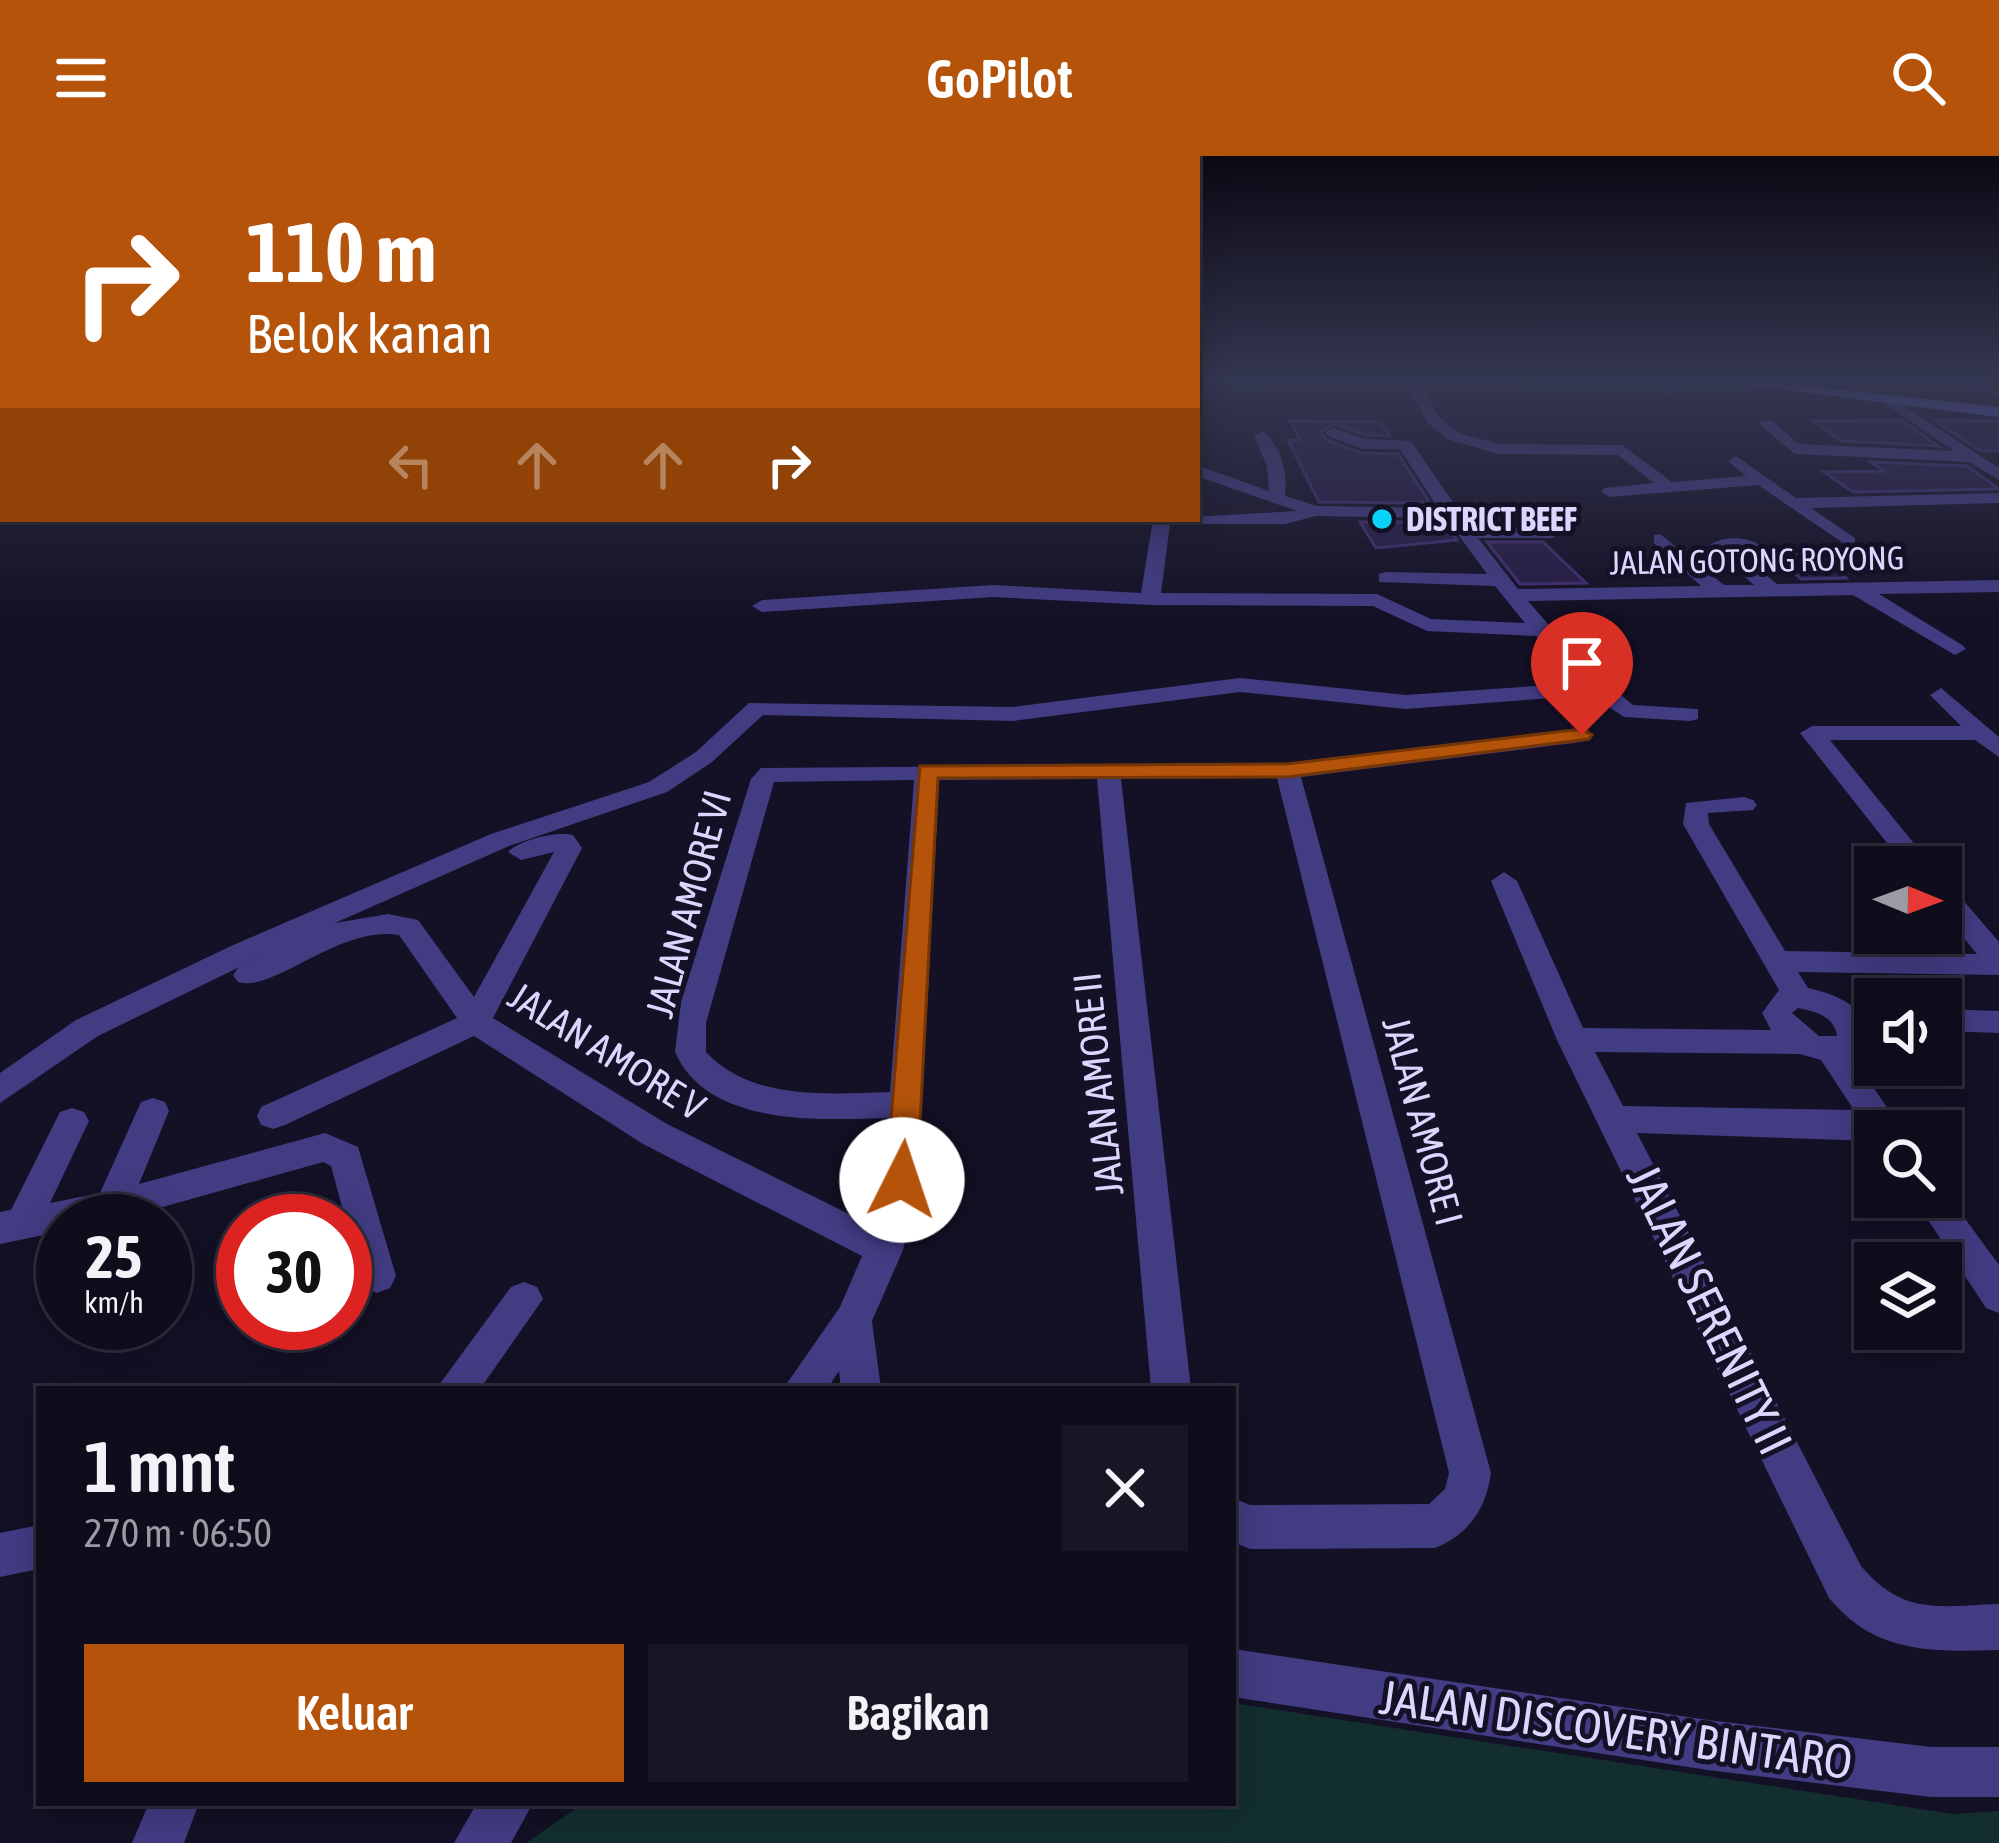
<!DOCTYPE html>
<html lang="id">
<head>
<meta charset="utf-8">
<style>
  body { margin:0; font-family:"Asap Condensed",sans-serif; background:#181525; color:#f1f3f6; height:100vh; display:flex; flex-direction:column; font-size:45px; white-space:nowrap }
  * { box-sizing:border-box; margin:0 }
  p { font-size:39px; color:#9b9ba3 }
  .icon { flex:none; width:66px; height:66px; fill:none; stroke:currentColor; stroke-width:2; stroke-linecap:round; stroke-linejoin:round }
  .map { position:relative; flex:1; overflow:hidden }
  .drawer { position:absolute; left:36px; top:1230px; width:1200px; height:420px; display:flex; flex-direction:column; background:#0f0c1c; border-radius:0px; box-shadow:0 6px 30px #0003,0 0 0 3px #2f2c3b }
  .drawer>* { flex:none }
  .guide { position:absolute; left:0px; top:0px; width:1200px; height:366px; box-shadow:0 6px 30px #0003,0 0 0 3px #2f2c3b; background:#b45309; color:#fff; overflow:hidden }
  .needle { width:78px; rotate:91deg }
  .buttons { position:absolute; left:1854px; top:690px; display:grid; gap:24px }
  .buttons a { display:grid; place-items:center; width:108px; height:108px; border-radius:0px; background:#0f0c1c; box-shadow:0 6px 30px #0003,0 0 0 3px #2f2c3b; font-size:60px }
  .speed { position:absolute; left:36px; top:1038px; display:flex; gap:24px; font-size:60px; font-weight:700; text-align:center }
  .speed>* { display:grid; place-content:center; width:156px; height:156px; border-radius:50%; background:#0f0c1c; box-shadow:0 6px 30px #0003,0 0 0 3px #2f2c3b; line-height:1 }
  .speed small { font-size:30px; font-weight:400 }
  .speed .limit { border:18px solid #d22; background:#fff; color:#111 }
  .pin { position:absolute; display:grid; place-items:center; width:102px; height:102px; color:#fff; margin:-123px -51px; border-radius:50% 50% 50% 0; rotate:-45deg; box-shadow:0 0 12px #0007 }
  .pin .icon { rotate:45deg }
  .me { position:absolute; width:132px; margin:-66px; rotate:4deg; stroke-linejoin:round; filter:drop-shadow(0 0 9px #0008) }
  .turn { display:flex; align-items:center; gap:42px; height:252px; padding:0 48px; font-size:54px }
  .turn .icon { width:156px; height:156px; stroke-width:2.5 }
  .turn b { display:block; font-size:84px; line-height:102px }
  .lanes { display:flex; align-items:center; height:114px; padding:0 48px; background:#0003; justify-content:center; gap:60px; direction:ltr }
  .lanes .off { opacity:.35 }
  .round { display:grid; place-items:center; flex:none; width:126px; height:126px; border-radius:0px; background:#181525 }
  .head { display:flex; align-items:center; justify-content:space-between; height:204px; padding:0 48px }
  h1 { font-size:72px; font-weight:600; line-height:90px }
  .action { display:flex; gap:24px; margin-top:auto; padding:24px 48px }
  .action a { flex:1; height:138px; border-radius:0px; background:#b45309; color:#fff; font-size:48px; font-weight:600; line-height:138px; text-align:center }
  .action a+a { background:#181525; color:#f1f3f6 }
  header { display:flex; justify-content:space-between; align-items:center; height:156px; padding:0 48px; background:#b45309; color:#fff; font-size:54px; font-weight:600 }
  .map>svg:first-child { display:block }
  .green { fill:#132e2f }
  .building { fill:#271c45; stroke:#3f2f71; stroke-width:3 }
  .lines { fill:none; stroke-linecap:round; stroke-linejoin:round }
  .street { fill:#423c83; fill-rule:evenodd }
  .secondary { fill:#796ffb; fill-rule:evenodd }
  .primary { fill:#c85ffa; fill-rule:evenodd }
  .route { fill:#b45309; stroke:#753606; stroke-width:3 }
  .poi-dot { fill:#08d3f7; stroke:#141025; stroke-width:4.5 }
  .labels { text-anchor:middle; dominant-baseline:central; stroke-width:10; stroke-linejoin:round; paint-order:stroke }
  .far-poi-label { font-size:33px; font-weight:bold; fill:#dcd5fe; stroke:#141025; text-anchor:start }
  .far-street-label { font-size:33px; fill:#dcd5fe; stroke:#141025 }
  .street-label { font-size:39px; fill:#dcd5fe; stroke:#141025 }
  .near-street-label { font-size:48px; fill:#dcd5fe; stroke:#141025 }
</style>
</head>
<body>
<header><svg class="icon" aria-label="menu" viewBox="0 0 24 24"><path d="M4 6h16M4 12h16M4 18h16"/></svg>GoPilot<svg class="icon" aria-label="search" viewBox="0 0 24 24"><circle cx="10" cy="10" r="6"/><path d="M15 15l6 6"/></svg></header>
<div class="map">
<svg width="1999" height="1687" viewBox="0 0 1999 1687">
  <rect width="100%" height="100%" fill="#141025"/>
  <!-- green -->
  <polygon class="green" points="1233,1547 1953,1658 1999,1655 1999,1687 526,1687 584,1647 1233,1647"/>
  <!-- building -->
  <g class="building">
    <polygon points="1901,264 1938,290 1842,285 1813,265"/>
    <polygon points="1934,264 1999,265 1999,295 1981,295"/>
    <polygon points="1290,265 1381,266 1390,280 1366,279 1334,268 1321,276 1326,284 1361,297 1398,298 1430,347 1319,346 1288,284 1300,284"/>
    <polygon points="1871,306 1967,310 1999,333 1853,336 1824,316 1884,315"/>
    <polygon points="1360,366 1444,366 1457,384 1376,392"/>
    <polygon points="1487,386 1543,386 1586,427 1520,428"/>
    <polygon points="1775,398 1819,398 1846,422 1801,423"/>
  </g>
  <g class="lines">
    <!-- street -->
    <g class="street">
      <polygon points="1403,223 1417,223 1439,261 1459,277 1499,288 1622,289 1672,326 1746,320 1728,305 1736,300 1796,342 1999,337 1999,347 1811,352 1855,382 1855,390 1849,391 1758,329 1610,341 1601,336 1604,332 1654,327 1618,299 1498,298 1447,283 1428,267"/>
      <polygon points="1655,223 1669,223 1673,239 1663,239"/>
      <polygon points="1782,223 1797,223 1807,233 1795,236"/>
      <polygon points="1981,223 1999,223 1994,229 1999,242 1976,230"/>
      <polygon points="1889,240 1999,312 1999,324 1969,306 1795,298 1758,267 1771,264 1799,288 1954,295 1884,247"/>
      <path d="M1333 272 1365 283 1411 285 1470 371 1558 373 1561 377 1552 382H1478L1518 433 1701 430 1654 387V379L1660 378 1724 429H1754L1710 389C1721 380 1748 380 1759 389L1757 393 1737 395 1777 428 1999 424V436L1879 438 1962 489 1966 493 1955 499 1853 439 1528 445 1581 506 1633 549 1698 553V563L1690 565 1624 561 1591 539 1406 553 1240 536 1013 565 763 559 712 606 667 636 509 690 335 767 388 758 418 764 474 841 554 696 521 704 508 696C520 684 555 675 573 679L582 692 493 862 667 968 871 1069 884 1024 888 962C820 964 708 971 675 896L681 846 751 623 761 612 1287 608 1589 574V584L1581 586 1301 621 1491 1317C1486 1353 1469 1378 1435 1392L1250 1393 1233 1386V1342L1250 1349 1429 1348 1445 1333 1449 1317 1277 622 1121 623 1191 1233H1151L1097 623 939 624 918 1024 903 1094 872 1165 881 1233H841L839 1215 827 1233H783L840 1151 862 1100 643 988 474 880 285 969 273 973 261 969 257 960 261 951 457 862 399 779C339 769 274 837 238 826L233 819 238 812 266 798 98 880 0 947V917L76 864 231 790 491 678 649 626 696 596 749 547 1013 551 1240 522 1406 539 1578 527 1536 480 1427 475 1373 450 1150 449 993 441 762 456 752 450 762 444 993 429 1141 437 1153 363 1297 355 1197 320V312L1202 311 1269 335 1267 310 1254 280 1262 275C1281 288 1288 318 1285 340L1317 350 1438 352 1400 293H1363L1328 280 1325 277ZM1316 360 1446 362 1487 418 1386 416 1379 418V426L1495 430 1525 467 1431 463 1377 438 1161 437 1170 368H1285ZM914 624 890 936C828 938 752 945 706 896V867L774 626Z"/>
      <polygon points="1941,532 1999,581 1999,601 1975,584 1830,584 1933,711 1906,711 1800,577 1812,570 1961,570 1930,539"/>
      <path d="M1744 641 1753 644 1757 649 1753 654 1708 657 1709 668 1785 795 1977 798 1941 754V727L1951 730 1999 786V819L1798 816 1808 832C1838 839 1871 851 1868 888L1863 896 1852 900 1903 975H1875V985L1637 977 1861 1410C1903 1460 1939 1450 1999 1448V1494C1932 1496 1875 1498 1829 1442L1557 884 1491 725 1504 716 1517 725 1583 872 1771 874 1762 857 1779 834 1683 668 1686 647ZM1798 852C1815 855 1835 861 1837 880H1819L1792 857ZM1595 896 1800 898 1821 904 1854 954 1623 950Z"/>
      <polygon points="1941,853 1999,855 1999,877 1941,875"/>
      <polygon points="153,942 165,946 169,955 139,1028 325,977 358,991 396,1120 390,1132 377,1137 364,1132 331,1010 323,1006 113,1065 63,1065 63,1075 0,1088 0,1056 11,1054 60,956 72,952 84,956 89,965 50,1047 100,1037 141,946"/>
      <polygon points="1941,1030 1999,1109 1999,1157 1986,1152 1913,1041 1941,1041"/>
      <polygon points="524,1126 537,1131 543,1143 480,1233 436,1233 511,1131"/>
      <polygon points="39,1369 39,1413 0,1421 0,1377"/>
      <polygon points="1233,1493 1708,1564 1931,1591 1999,1591 1999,1641 1931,1641 1708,1614 1233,1541"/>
      <polygon points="149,1647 199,1647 184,1687 132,1687"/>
      <polygon points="477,1647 533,1647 511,1687 454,1687"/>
    </g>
    <!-- secondary -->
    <polygon class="secondary" points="1699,223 1741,223 1999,251 1999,261"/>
    <!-- primary -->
    <polygon class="primary" points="0,358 3,363 12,363 0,368"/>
  </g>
  <!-- sky -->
  <linearGradient id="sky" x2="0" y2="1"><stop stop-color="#0b0914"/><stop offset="0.49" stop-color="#343751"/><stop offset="1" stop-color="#343751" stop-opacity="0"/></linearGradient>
  <rect width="1999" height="459" fill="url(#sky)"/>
  <!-- route -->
  <polygon class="route" points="1582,573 1592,579 1589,583 1287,621 938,622 917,1024 913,1034 902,1037 890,1034 886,1024 920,610 1287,608"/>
  <!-- markers -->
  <circle class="poi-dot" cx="1382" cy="363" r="12"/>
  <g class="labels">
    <!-- far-poi labels -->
    <g class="far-poi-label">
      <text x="1406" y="363">DISTRICT BEEF</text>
    </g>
    <!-- far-street labels -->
    <g class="far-street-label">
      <text transform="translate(1757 404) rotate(-1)">JALAN GOTONG ROYONG</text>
    </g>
    <!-- street labels -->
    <g class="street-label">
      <text transform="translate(688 748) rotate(-75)">JALAN AMORE VI</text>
      <text transform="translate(607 895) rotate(32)">JALAN AMORE V</text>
      <text transform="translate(1098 928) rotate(-96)">JALAN AMORE II</text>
      <text transform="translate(1423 965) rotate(75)">JALAN AMORE I</text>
    </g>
    <!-- near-street labels -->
    <g class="near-street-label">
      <text transform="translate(1710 1153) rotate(64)">JALAN SERENITY II</text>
      <text transform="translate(1616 1573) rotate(8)">JALAN DISCOVERY BINTARO</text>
    </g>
  </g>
</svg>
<div class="buttons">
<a><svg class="needle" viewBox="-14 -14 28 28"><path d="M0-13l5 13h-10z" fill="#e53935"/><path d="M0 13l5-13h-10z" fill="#9b9ba3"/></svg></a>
<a><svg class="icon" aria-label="sound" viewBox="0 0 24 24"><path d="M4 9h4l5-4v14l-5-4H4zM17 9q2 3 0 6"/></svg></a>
<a><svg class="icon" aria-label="search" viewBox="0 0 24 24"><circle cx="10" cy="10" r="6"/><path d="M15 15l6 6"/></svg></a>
<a><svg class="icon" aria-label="layers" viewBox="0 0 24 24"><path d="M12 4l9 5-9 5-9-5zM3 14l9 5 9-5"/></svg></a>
</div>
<div class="speed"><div>25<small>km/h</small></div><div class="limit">30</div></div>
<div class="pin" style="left:1582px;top:579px;background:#d93025"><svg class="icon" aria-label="arrive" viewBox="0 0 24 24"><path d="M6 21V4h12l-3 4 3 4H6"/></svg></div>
<svg class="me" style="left:902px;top:1024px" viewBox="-20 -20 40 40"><circle r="19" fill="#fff"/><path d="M0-13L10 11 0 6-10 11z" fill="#b45309"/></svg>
<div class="guide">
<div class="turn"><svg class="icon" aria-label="right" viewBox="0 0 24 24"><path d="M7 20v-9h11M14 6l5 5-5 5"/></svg><div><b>110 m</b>Belok kanan</div></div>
<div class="lanes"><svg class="icon off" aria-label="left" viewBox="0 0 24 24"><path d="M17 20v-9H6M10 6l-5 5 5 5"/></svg><svg class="icon off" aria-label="ahead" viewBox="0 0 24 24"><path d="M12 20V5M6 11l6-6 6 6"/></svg><svg class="icon off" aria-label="ahead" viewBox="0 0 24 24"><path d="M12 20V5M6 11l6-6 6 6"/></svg><svg class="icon" aria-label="right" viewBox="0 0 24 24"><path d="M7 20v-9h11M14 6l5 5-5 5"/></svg></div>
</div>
<section class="drawer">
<div class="head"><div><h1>1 mnt</h1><p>270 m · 06:50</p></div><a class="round"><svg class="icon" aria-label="close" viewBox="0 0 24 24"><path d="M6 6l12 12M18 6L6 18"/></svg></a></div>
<div class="action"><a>Keluar</a><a>Bagikan</a></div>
</section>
</div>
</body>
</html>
